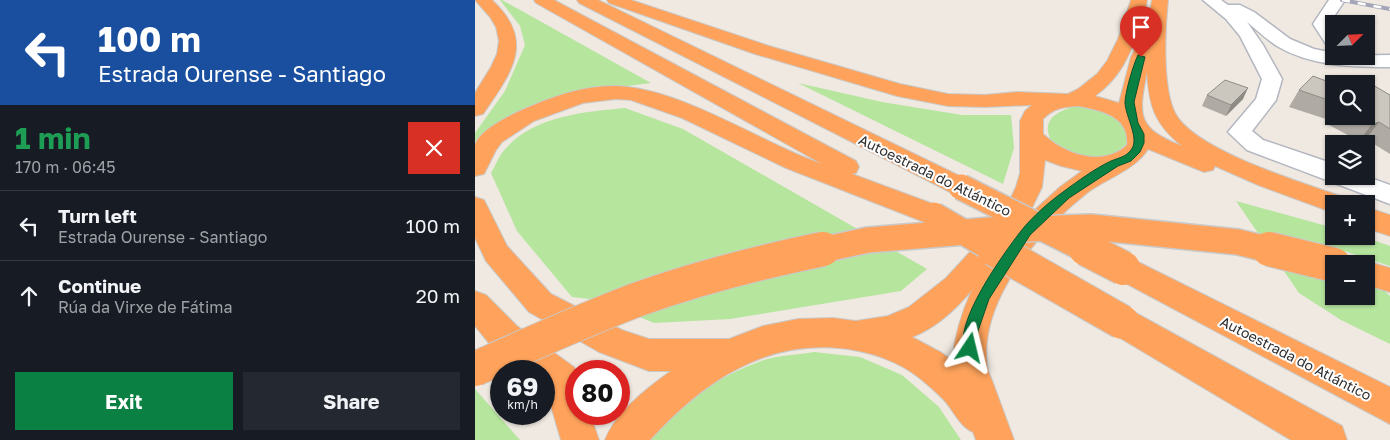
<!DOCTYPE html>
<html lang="en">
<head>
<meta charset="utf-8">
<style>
  body { margin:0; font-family:"Golos Text",sans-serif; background:#242831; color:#f1f3f6; height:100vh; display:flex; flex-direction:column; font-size:19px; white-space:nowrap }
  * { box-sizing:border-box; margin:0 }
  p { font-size:16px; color:#9ea1a6 }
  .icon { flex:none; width:28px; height:28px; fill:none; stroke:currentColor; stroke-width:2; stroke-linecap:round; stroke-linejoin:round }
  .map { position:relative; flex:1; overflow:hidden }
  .sheet { display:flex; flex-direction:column; background:#171b24; width:475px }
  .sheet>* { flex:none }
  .guide { background:#1a4fa0; color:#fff; overflow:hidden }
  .needle { width:32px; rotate:66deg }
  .tools { position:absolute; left:850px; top:15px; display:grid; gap:10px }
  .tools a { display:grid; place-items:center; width:50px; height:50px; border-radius:0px; background:#171b24; box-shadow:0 1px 4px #0004; font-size:25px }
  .speed { position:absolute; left:15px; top:360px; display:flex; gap:10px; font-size:25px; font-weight:700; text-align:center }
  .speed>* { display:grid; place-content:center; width:65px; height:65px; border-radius:50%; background:#171b24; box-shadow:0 1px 4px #0004; line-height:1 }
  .speed small { font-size:12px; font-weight:400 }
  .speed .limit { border:8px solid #d22; background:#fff; color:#111 }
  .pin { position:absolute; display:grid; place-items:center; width:42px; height:42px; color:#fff; margin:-51px -21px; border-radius:50% 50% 50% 0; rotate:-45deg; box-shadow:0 0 5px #0007 }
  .pin .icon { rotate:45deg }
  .me { position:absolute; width:55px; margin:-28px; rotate:10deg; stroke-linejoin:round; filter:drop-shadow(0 0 4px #0008) }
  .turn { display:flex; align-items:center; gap:18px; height:105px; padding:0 15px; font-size:22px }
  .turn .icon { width:65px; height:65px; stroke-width:2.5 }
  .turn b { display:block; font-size:35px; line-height:42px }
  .round { display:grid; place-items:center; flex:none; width:52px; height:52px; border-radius:0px; background:#242831 }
  .head { display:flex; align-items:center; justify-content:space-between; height:85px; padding:0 15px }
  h1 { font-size:30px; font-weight:700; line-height:38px; color:#1e9e55 }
  .button { display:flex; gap:10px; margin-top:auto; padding:10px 15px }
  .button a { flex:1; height:58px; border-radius:0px; background:#0b8043; color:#fff; font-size:20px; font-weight:700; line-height:58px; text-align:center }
  .button a+a { background:#242831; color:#f1f3f6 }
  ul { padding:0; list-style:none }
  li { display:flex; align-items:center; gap:15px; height:70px; padding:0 15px; border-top:1px solid #363941 }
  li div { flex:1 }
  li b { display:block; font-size:19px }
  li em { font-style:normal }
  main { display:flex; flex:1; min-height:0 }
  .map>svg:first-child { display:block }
  .green { fill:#b6e59e }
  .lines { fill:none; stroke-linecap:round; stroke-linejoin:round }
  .minor-casing { stroke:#b4b7c1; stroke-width:3 }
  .highway-casing { stroke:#c9c9c9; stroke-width:2 }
  .minor { fill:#fff; fill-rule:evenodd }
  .highway { fill:#ffa35c; fill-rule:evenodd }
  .rail-casing { stroke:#a3a6b8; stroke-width:4 }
  .rail { stroke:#fff; stroke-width:2.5; stroke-dasharray:8; stroke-linecap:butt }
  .highway-bridge-far1-casing { stroke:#c9c9c9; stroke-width:28; stroke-linecap:butt }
  .highway-bridge-casing { stroke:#c9c9c9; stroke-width:36; stroke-linecap:butt }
  .highway-bridge-far1 { stroke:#ffa35c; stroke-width:25 }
  .highway-bridge { stroke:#ffa35c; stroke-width:34 }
  .wall { fill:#afaba4 }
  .shaded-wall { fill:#8e8b86 }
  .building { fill:#cbc7bf; stroke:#8e8b86 }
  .route { fill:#0b8043; stroke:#07532c }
  .labels { text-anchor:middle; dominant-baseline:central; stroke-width:4; stroke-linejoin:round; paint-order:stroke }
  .street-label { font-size:14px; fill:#2e2e2e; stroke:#fff }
</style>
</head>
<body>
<main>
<section class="sheet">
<div class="guide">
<div class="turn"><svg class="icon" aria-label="left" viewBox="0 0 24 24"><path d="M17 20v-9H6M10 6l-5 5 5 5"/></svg><div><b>100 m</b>Estrada Ourense - Santiago</div></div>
</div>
<div class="head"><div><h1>1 min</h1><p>170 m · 06:45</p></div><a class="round" style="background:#d93025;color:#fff"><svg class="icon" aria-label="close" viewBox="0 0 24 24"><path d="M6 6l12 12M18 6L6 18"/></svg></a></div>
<ul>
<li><svg class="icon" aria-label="left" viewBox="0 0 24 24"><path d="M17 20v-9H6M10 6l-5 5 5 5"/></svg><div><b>Turn left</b><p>Estrada Ourense - Santiago</p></div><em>100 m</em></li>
<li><svg class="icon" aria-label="ahead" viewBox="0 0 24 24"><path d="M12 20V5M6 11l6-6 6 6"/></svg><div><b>Continue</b><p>Rúa da Virxe de Fátima</p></div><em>20 m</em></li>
</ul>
<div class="button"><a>Exit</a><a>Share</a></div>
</section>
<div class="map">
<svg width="915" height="440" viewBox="0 0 915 440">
  <rect width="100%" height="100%" fill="#efe9e1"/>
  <!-- green -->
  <g class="green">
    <polygon points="25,0 27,0 176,83 97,93 14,131 0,142 0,133 30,91 50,45 45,26"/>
    <polygon points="323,83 407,102 487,115 536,115 539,148 528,184"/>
    <path d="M599 106 627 109 647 122 653 138 651 145 637 155 628 158H606L577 143C565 120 580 113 599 106Z"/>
    <path d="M150 108 208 129 452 269 426 291 255 319 179 323 124 300 97 297 42 231 16 173C20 167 23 158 27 153 55 116 108 112 150 108Z"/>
    <polygon points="761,201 859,228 859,236 887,236 915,246 915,266 869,251 882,264 859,264 859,296 891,296 891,273 915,296 915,344 866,320 824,293"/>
    <path d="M339 352 385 357 427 375 464 407 486 440H173C206 403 242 376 289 360 305 355 323 355 339 352Z"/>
    <polygon points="0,389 45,440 0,440"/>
  </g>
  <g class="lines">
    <defs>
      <g id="minor">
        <path d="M728 0H746L753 5H765L779 12 815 39 839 49 859 53V56L915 55V67C878 67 835 66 802 46 791 39 782 30 772 22L788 45 807 79 801 100 777 131 788 140 859 164V176H890L915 185V204L772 150 753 132 781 99 787 79 765 36 751 19Z"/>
        <polygon points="854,0 870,0 854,24 859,30 859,48 853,47 838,24"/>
      </g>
      <g id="highway">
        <path d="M0 0H17C61 41 37 72 8 114L0 116V93L16 67 22 54 24 41 21 27 15 17Z"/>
        <path d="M59 0H79L381 161 384 167 381 173 377 174 469 208 473 215 469 222 459 225 449 222 311 168 207 118 156 100 141 99 108 103 59 121 27 142 21 150 9 174 0 176C0 167 0 155 0 146 3 131 34 116 47 110 76 97 110 85 142 86 208 89 284 142 347 164L61 3Z"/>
        <polygon points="102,0 123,0 495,181 499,187 495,193 486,196 477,193 104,3"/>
        <path d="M132 0H156L294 46 425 84 473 94 510 95 542 92 593 94 603 89 622 74 632 61 643 39 656 0H672C671 9 668 17 665 26 655 55 645 78 620 96L644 103 656 57 673 24 677 0H693C690 29 687 87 700 113 720 151 829 183 868 197L872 204H859V213L783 185 740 166 738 170 729 172 673 149C660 170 632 178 612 193 565 230 504 300 512 365 512 371 516 377 518 383 525 402 532 421 539 440H501L498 432C484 426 478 409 468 399 460 391 451 383 442 376 422 361 398 353 373 349 290 338 228 382 175 440H130C141 412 172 388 196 371H174L124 352 54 312 11 261 0 238V197L9 200 32 246 76 294 147 330 174 339H254L288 326 323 319 358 318 381 321 413 316 434 307 471 278 505 241 533 204 541 187 545 173V121L550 111 557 105 510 107 473 106 422 96 280 54 134 3ZM672 72C674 107 680 124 707 146 662 128 663 116 672 72ZM603 106C625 110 655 116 652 145 628 168 589 154 568 134V119C579 108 588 107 603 106ZM570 160 586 166 607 171 585 187 553 216 567 187ZM497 290C486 314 480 335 477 361L467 353 437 337C461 328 481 309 497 290Z"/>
        <polygon points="891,207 915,215 915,236 891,228"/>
        <polygon points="648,256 659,260 915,387 915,424 637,276 633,268 637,260"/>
        <polygon points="891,261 915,268 915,292 891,285 891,264 882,264"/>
        <polygon points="0,291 11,295 42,326 99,367 101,373 101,414 115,414 124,440 86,440 71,389 69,387 69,371 48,371 18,348 0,326"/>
        <polygon points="647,308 659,312 867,426 872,440 816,440 635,332 631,322 635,312"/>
      </g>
    </defs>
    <!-- minor casing -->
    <use href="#minor" class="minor-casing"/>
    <!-- highway casing -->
    <use href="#highway" class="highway-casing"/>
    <!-- minor -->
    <use href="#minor" class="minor"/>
    <!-- highway -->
    <use href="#highway" class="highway"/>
    <defs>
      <polyline id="rail" points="867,0 915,9"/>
    </defs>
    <!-- rail casing -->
    <use href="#rail" class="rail-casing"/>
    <!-- rail -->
    <use href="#rail" class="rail"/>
    <defs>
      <g id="highway-bridge-far1">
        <polyline points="486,187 613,251"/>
        <polyline points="459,215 521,251"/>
        <polyline points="342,251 393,240 515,230 616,227 763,242 799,251"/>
      </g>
      <g id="highway-bridge">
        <polyline points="519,249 647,322"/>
        <polyline points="611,249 648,268"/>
        <polyline points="794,249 859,265"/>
        <path d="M0 369C53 345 106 321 161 300 222 278 285 262 348 249"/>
      </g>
    </defs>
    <!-- highway-bridge-far1 casing -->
    <use href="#highway-bridge-far1" class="highway-bridge-far1-casing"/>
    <!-- highway-bridge casing -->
    <use href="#highway-bridge" class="highway-bridge-casing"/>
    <!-- highway-bridge-far1 -->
    <use href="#highway-bridge-far1" class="highway-bridge-far1"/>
    <!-- highway-bridge -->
    <use href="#highway-bridge" class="highway-bridge"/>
  </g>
  <!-- wall -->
  <g class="wall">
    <polygon points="859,84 859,116 891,116 915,95 915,154 891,139 884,141 854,125 854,120 814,107 824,90"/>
    <polygon points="732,95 768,99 751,116 727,106"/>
  </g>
  <!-- shaded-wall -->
  <g class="shaded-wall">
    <polygon points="773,88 768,99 751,116 756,105"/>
    <polygon points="904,122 891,139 884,141 897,124"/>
  </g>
  <!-- building -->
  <g class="building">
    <polygon points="838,76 859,84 859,102 824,90"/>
    <polygon points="884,77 915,95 915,129 904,122 897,124 881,116 891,116 891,84 863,84"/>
    <polygon points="750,80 773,88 756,105 732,95"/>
  </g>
  <!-- route -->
  <path class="route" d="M663 55 670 57 659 102 663 123 669 134V143L665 152 656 161 643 166 594 198 555 235 514 299 503 331 500 352 495 354 490 352C477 324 529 253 546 231 557 217 574 202 588 192 603 181 619 169 636 161 643 158 651 157 656 150 665 139 651 118 650 103 650 93 658 65 663 55Z"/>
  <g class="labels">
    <!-- street labels -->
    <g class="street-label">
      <text transform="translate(460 175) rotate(26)">Autoestrada do Atlántico</text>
      <text transform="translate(821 358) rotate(27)">Autoestrada do Atlántico</text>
    </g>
  </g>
</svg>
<div class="tools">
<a><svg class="needle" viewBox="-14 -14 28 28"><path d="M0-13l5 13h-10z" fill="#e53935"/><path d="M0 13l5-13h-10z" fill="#9ea1a6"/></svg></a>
<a><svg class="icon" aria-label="search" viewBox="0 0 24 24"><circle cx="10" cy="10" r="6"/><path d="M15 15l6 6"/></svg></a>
<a><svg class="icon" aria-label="layers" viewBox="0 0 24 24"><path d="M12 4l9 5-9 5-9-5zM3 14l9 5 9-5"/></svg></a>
<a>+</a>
<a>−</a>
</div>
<div class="speed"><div>69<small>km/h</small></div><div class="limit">80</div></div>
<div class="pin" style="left:666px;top:57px;background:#d93025"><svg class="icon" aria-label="arrive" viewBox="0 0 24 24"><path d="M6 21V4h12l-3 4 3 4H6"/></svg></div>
<svg class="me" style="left:495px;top:348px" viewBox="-20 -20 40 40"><path d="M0-17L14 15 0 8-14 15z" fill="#0b8043" stroke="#fff" stroke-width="4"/></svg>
</div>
</main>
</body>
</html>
